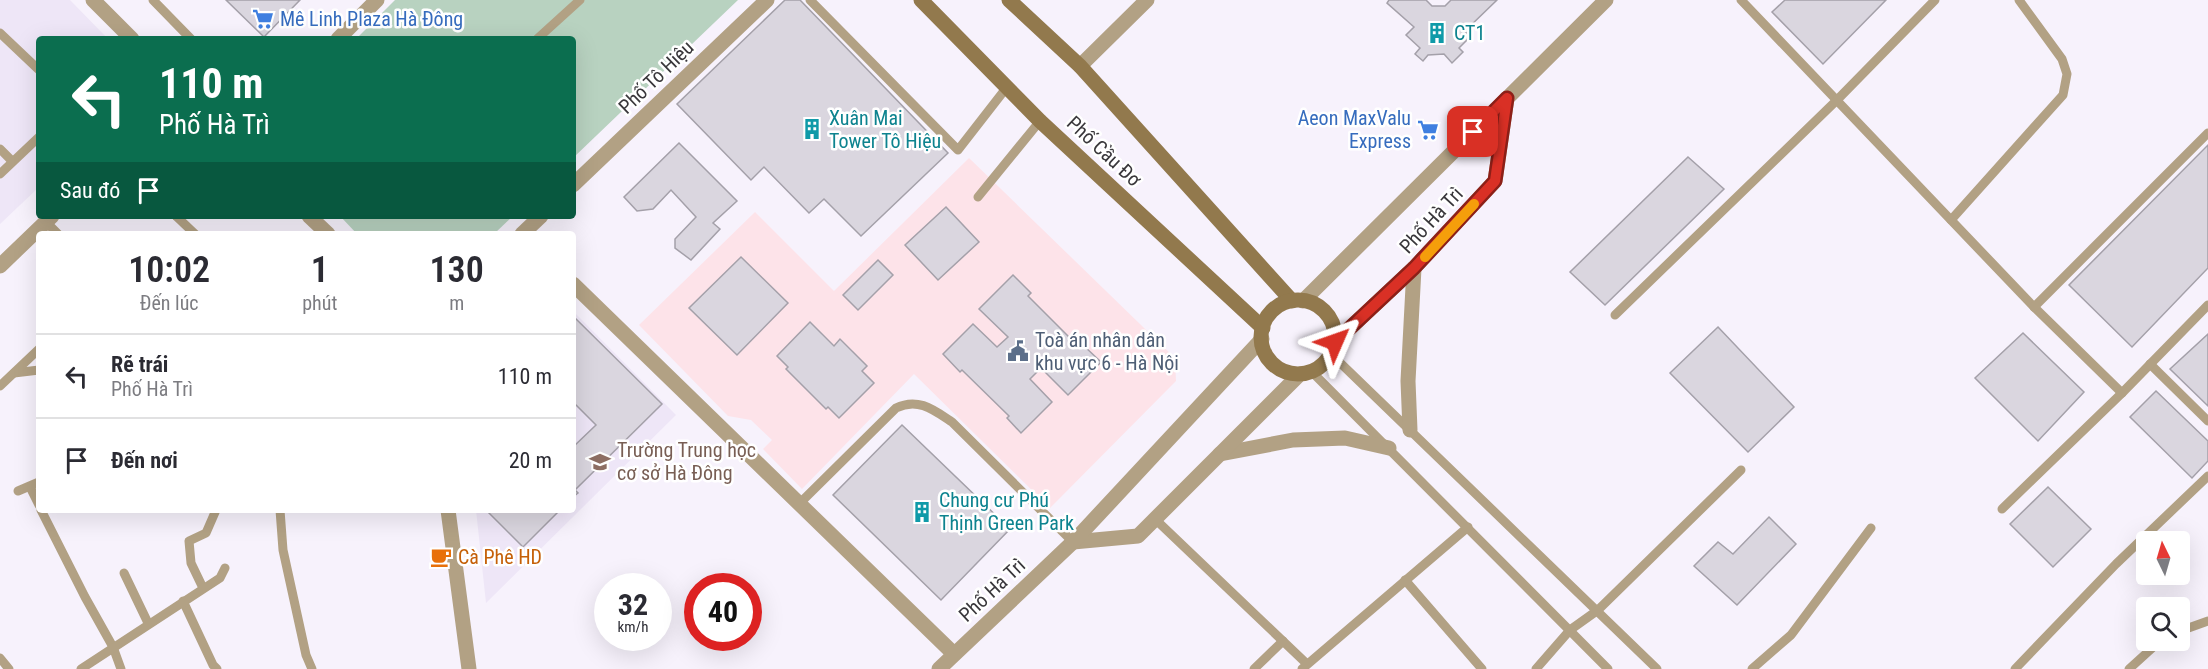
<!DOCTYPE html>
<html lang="vi">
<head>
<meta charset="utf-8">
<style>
  body { margin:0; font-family:"Roboto Condensed",sans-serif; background:#f2f2f3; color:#2b2b33; height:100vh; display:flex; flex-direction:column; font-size:22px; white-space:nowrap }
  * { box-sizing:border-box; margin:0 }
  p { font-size:20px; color:#7c7c81 }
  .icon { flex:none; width:33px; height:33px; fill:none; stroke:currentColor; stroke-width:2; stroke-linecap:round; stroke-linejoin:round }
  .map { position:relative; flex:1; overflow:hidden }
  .panel { position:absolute; left:36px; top:231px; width:540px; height:282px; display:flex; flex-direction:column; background:#fff; border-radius:6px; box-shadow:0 6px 24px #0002 }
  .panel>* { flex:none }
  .guide { position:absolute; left:36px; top:36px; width:540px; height:183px; border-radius:6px; box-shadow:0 6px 24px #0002; background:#0b6e4f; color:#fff; overflow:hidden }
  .needle { width:39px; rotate:355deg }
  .fabs { position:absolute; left:2136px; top:531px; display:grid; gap:12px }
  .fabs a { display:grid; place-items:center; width:54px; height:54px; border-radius:6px; background:#fff; box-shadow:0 6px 24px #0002; font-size:30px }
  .speed { position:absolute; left:594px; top:573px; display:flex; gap:12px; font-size:30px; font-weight:700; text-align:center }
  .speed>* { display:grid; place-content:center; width:78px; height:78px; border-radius:50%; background:#fff; box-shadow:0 6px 24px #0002; line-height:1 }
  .speed small { font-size:15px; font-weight:400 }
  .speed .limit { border:9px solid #d22; background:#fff; color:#111 }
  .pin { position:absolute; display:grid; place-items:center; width:51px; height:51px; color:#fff; margin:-26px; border-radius:12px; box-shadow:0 3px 9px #0006 }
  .me { position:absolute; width:66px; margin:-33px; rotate:47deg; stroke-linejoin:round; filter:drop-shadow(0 0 4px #0008) }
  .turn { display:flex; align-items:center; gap:21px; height:126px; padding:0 24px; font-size:27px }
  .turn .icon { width:78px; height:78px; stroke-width:2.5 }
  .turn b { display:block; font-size:42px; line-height:51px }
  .then { display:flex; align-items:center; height:57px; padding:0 24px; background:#0003; gap:12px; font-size:22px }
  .eta { display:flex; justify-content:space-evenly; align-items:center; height:102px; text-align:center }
  .eta b { font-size:36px; font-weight:600; line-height:42px }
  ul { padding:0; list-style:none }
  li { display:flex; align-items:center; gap:18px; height:84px; padding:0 24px; border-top:2px solid #e1e1e2 }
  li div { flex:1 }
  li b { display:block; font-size:22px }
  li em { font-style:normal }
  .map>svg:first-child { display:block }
  .commercial { fill:#fde3e9 }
  .built { fill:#eee6f7 }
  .green { fill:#b8d2c0 }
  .building { fill:#dad6df; stroke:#a4a0a9; stroke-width:1.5 }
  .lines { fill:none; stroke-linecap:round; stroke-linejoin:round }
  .service { stroke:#b2a184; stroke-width:9 }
  .minor { stroke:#b2a184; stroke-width:15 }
  .tertiary { stroke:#b2a184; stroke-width:15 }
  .secondary { stroke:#92794d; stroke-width:15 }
  .route-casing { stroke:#8d1f18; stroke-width:15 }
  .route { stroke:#d93025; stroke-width:10 }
  .slow { stroke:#f59e0b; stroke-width:10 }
  .labels { text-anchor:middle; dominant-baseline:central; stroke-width:5; stroke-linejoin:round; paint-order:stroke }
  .shop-label { font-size:20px; fill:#366cbe; stroke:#fff; text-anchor:start }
  .culture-label { font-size:20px; fill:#0d838f; stroke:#fff; text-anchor:start }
  .street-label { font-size:20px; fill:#39373b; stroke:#fff }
  .service-label { font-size:20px; fill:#4e5e75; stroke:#fff; text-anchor:start }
  .education-label { font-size:20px; fill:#785e54; stroke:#fff; text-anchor:start }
  .food-label { font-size:20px; fill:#c56008; stroke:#fff; text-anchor:start }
</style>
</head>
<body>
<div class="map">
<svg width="2208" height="669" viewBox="0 0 2208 669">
  <rect width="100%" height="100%" fill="#f7f2fc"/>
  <!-- commercial -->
  <polygon class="commercial" points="969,158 1175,358 1176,381 1050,508 914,374 802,489 763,449 772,440 751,420 728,416 639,325 755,212 834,291"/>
  <!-- built -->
  <g class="built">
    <polygon points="0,0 70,0 108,39 39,39 39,187 0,224"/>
    <polygon points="573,311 676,415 486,603 476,510 573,510"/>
  </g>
  <!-- green -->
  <g class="green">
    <polygon points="395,0 738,0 573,158 573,39 356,39"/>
    <polygon points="340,216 513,216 494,234 357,234"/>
  </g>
  <!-- building -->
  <g class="building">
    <polygon points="226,0 300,0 264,37"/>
    <polygon points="785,0 800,0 948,153 861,236 824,199 809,213 764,167 751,180 677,104"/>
    <polygon points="1389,0 1426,0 1432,6 1445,6 1451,0 1497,0 1465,31 1470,37 1459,48 1463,52 1452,63 1444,54 1428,55 1423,61 1415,54 1420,48 1406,35 1414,27 1387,3"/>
    <polygon points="1785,0 1886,0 1823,64 1772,12"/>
    <polygon points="679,143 737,201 713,223 720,229 691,260 675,248 675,239 696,217 671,190 653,209 637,211 624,197"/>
    <polygon points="2208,145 2208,268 2132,347 2069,285"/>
    <polygon points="1688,157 1724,189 1605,305 1570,272"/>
    <polygon points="946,207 979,242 938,280 905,245"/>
    <polygon points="741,257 788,303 737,355 689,308"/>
    <polygon points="878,260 893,275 858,310 843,295"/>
    <polygon points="1013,275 1031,293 1028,296 1080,348 1083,345 1101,362 1068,395 1041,368 1030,379 1052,402 1021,433 1007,418 1009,416 962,370 960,372 943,354 973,324 997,347 1008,337 979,309"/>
    <polygon points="573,316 662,404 575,490 578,493 573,497 573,447 596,425 573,402"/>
    <polygon points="810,322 834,346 840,339 867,366 862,371 874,383 839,418 828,407 826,409 786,369 788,367 777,356"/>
    <polygon points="1718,327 1794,407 1748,452 1670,373"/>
    <polygon points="2023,333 2084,392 2038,441 1975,378"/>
    <polygon points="2208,334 2208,406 2170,369"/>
    <polygon points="2156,391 2208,441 2208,461 2192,478 2130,417"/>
    <polygon points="902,425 1010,529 941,600 833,495"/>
    <polygon points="2048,487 2091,529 2053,567 2010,524"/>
    <polygon points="486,510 560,510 523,547"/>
    <polygon points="1769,517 1796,544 1737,605 1694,566 1718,542 1733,554"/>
  </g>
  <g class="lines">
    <!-- service -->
    <g class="service">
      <polyline points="153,0 191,39"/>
      <polyline points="810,0 958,150 1007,87"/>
      <polyline points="1741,0 2034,307 2122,393"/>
      <polyline points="0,33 39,70"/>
      <polyline points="537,39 580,0"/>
      <polyline points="0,149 12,161"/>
      <polyline points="0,174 39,137"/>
      <polyline points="978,197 1040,121"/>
      <polyline points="176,216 195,234"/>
      <polyline points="1951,220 2063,95 2067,74 2062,59 2019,0"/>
      <polyline points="46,222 58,234"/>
      <polyline points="2034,307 2208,133"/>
      <polyline points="1615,315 1837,100 1935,0"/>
      <polyline points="1331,354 1657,669"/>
      <polyline points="2150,364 2208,421"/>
      <polyline points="1311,371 1608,669"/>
      <polyline points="14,373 39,370"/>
      <polyline points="0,386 39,349"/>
      <polyline points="30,487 39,505"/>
      <polyline points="18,491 39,482"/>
      <path d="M799 504 896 408C918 397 934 410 952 422L1073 542"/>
      <polyline points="2002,509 2122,393 2208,305"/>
      <polyline points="41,510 85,597 113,647 121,669"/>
      <polyline points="280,510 283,550 306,655 312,669"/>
      <polyline points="1155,519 1307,664"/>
      <polyline points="124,573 148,623"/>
      <polyline points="1405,580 1482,669"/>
      <polyline points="203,588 191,563 189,541 206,533 216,510"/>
      <polyline points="183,601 213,665 217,669"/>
      <polyline points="2180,631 2208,621"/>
      <polyline points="0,658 9,669"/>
      <polyline points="81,669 220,578 225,568"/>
      <polyline points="1254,669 1283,641"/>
      <polyline points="1302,669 1468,527"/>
      <polyline points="1536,669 1570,630 1598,610 1741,470"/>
      <polyline points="1752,669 1791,635 1871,528"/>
      <polyline points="2015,669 2116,564 2208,476"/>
      <polyline points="2129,669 2161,640"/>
    </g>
    <!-- minor -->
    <g class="minor">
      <polyline points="338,39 377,0"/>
      <polyline points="1080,66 1147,0"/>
      <polyline points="0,266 52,216"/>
      <polyline points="573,284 954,654"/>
    </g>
    <!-- tertiary -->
    <g class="tertiary">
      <polyline points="93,0 132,39"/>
      <polyline points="573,185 767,0"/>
      <polyline points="309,216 328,234"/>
      <polyline points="522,234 541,216"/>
      <polyline points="1303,301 1606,0"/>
      <polyline points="1335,342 1414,268 1495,181 1507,98"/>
      <polyline points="1410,430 1408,381 1414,268"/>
      <polyline points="1220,454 1293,440 1345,438 1389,448"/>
      <polyline points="448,510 469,669"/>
      <polyline points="1073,542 1138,536 1300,374"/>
      <polyline points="939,669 1073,542 1262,339"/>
    </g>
    <!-- secondary -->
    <g class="secondary">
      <polyline points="921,0 1040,121 1263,328"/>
      <polyline points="1009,0 1080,66 1292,301"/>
      <circle cx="1298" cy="337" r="37"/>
    </g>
  </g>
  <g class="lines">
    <defs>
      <polyline id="route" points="1335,342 1414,268 1495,181 1507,98 1473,132"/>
    </defs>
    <!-- route casing -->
    <use href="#route" class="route-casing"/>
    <!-- route -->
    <use href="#route" class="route"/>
    <!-- slow -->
    <polyline class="slow" points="1425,257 1474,204"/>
  </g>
  <!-- icons -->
  <defs>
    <symbol id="supermarket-bare" viewBox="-9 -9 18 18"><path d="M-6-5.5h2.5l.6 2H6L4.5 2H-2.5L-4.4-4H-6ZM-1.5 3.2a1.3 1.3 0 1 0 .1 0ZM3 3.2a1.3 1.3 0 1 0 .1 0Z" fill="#3f7fe0" stroke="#fff" stroke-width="2.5" paint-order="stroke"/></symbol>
    <symbol id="building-bare" viewBox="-9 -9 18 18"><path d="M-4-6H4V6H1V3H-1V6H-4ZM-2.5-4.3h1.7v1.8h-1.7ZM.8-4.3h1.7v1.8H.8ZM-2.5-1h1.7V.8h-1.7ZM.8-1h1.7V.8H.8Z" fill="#0f9aa8" stroke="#fff" stroke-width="2.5" paint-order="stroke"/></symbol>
    <symbol id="civic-bare" viewBox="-9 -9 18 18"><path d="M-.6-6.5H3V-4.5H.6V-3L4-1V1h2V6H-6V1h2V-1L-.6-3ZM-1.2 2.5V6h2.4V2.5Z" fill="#5c6f8a" stroke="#fff" stroke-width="2.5" paint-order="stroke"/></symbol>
    <symbol id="school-bare" viewBox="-9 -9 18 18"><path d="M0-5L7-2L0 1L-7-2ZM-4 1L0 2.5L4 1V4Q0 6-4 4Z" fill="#8d6e63" stroke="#fff" stroke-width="2.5" paint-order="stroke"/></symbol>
    <symbol id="cafe-bare" viewBox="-9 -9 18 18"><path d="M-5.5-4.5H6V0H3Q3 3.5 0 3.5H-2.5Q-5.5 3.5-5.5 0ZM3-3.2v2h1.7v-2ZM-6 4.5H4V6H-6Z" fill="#e8710a" stroke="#fff" stroke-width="2.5" paint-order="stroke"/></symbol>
  </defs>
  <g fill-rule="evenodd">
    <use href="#supermarket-bare" x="248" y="4" width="30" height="30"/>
    <use href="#building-bare" x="1422" y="18" width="30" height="30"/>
    <use href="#building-bare" x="797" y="114" width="30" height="30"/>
    <use href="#supermarket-bare" x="1413" y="115" width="30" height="30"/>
    <use href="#civic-bare" x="1003" y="336" width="30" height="30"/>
    <use href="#school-bare" x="585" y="447" width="30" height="30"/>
    <use href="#building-bare" x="907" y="497" width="30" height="30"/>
    <use href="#cafe-bare" x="426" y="542" width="30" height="30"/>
  </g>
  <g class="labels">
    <!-- shop labels -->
    <g class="shop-label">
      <text x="280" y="19">Mê Linh Plaza Hà Đông</text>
      <text x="1411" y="118" text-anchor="end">Aeon MaxValu<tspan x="1411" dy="23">Express</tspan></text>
    </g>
    <!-- culture labels -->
    <g class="culture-label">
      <text x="1454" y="33">CT1</text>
      <text x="829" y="118">Xuân Mai<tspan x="829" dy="23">Tower Tô Hiệu</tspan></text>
      <text x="939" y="500">Chung cư Phú<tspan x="939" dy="23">Thịnh Green Park</tspan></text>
    </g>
    <!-- street labels -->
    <g class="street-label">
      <text transform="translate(656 77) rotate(-44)">Phố Tô Hiệu</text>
      <text transform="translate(1104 151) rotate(43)">Phố Cầu Đơ</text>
      <text transform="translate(1431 220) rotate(-47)">Phố Hà Trì</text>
      <text transform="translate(992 590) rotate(-43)">Phố Hà Trì</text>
    </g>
    <!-- service labels -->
    <g class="service-label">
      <text x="1035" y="340">Toà án nhân dân<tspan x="1035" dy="23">khu vực 6 - Hà Nội</tspan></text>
    </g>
    <!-- education labels -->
    <g class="education-label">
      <text x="617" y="450">Trường Trung học<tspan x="617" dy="23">cơ sở Hà Đông</tspan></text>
    </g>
    <!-- food labels -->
    <g class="food-label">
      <text x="458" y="557">Cà Phê HD</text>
    </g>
  </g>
</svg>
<div class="fabs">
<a><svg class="needle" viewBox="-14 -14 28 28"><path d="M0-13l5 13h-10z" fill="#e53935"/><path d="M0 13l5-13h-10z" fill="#7c7c81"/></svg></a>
<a><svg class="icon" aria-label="search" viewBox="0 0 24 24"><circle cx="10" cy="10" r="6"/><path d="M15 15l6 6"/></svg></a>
</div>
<div class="speed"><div>32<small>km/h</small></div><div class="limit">40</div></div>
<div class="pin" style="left:1473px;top:132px;background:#d93025"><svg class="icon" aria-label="arrive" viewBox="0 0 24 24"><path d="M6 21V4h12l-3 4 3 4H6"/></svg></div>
<svg class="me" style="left:1335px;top:342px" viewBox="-20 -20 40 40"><path d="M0-17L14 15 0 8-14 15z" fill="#d93025" stroke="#fff" stroke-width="4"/></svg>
<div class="guide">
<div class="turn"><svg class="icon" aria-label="left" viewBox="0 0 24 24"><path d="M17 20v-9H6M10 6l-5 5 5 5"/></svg><div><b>110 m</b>Phố Hà Trì</div></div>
<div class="then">Sau đó<svg class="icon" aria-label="arrive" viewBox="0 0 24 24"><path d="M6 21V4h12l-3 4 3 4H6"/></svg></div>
</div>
<section class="panel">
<div class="eta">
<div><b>10:02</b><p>Đến lúc</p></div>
<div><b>1</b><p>phút</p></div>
<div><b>130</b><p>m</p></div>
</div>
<ul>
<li><svg class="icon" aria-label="left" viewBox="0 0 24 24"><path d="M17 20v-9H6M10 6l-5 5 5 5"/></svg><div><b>Rẽ trái</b><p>Phố Hà Trì</p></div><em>110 m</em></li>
<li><svg class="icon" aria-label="arrive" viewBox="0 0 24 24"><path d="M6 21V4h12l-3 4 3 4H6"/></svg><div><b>Đến nơi</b></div><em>20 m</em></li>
</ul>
</section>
</div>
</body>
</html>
